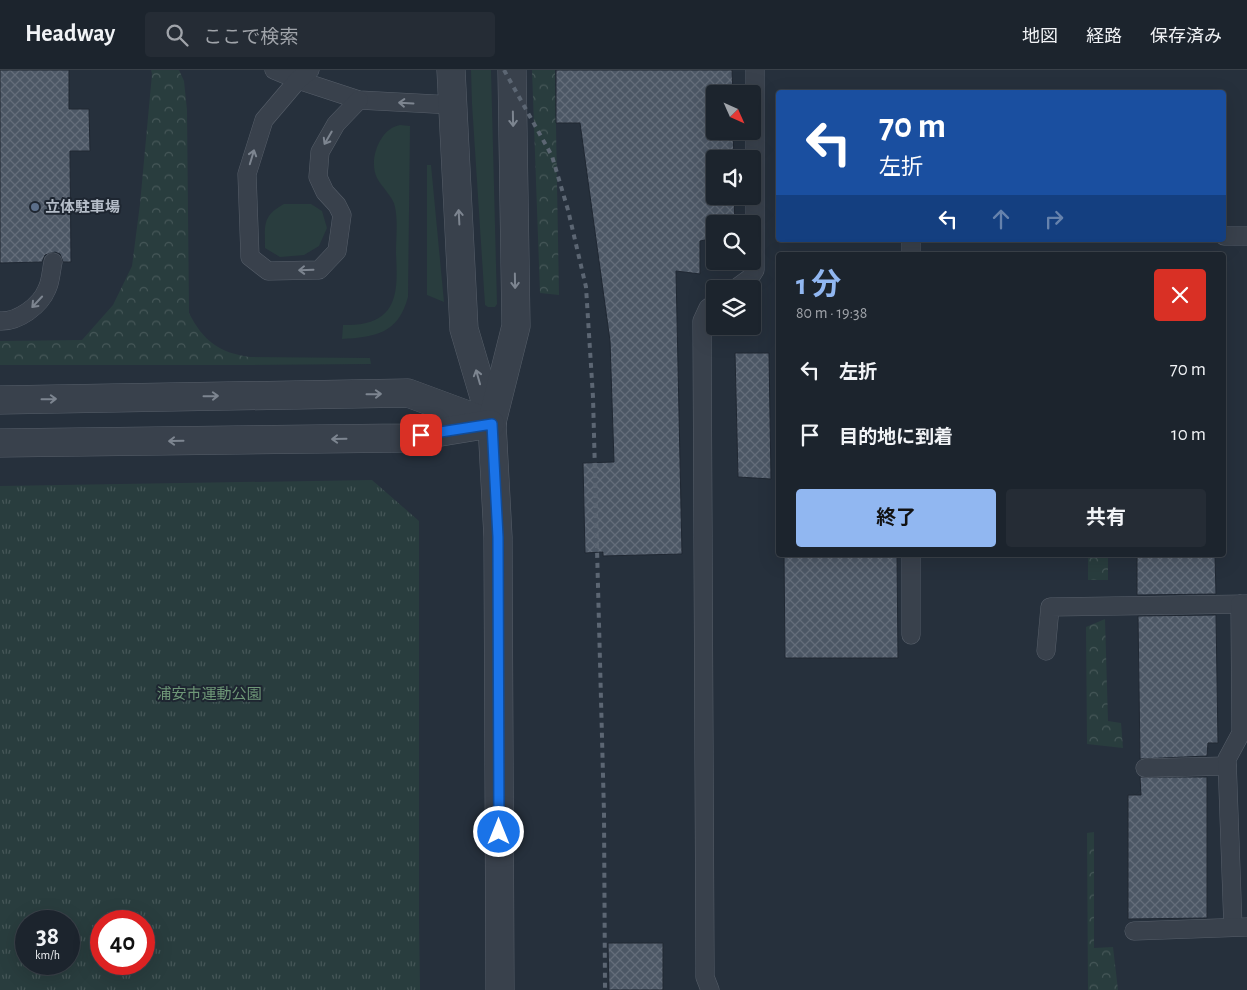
<!DOCTYPE html>
<html lang="ja">
<head>
<meta charset="utf-8">
<style>
  body { margin:0; font-family:"Alegreya Sans","Noto Sans JP",sans-serif; background:#252c35; color:#f1f3f6; height:100vh; display:flex; flex-direction:column; font-size:19px; white-space:nowrap }
  * { box-sizing:border-box; margin:0 }
  p { font-size:16px; color:#a0a4aa }
  .icon { flex:none; width:28px; height:28px; fill:none; stroke:currentColor; stroke-width:2; stroke-linecap:round; stroke-linejoin:round }
  .map { position:relative; flex:1; overflow:hidden }
  .drawer { position:absolute; left:776px; top:182px; width:450px; height:305px; display:flex; flex-direction:column; background:#1c242d; border-radius:5px; box-shadow:0 5px 20px #0002,0 0 0 1px #3a4149 }
  .drawer>* { flex:none }
  .guide { position:absolute; left:776px; top:20px; width:450px; height:152px; border-radius:5px; box-shadow:0 5px 20px #0002,0 0 0 1px #3a4149; background:#1a4fa0; color:#fff; overflow:hidden }
  .needle { width:32px; rotate:135deg }
  .tools { position:absolute; left:706px; top:15px; display:grid; gap:10px }
  .tools a { display:grid; place-items:center; width:55px; height:55px; border-radius:5px; background:#1c242d; box-shadow:0 5px 20px #0002,0 0 0 1px #3a4149; font-size:25px }
  .speed { position:absolute; left:15px; top:840px; display:flex; gap:10px; font-size:25px; font-weight:700; text-align:center }
  .speed>* { display:grid; place-content:center; width:65px; height:65px; border-radius:50%; background:#1c242d; box-shadow:0 5px 20px #0002,0 0 0 1px #3a4149; line-height:1 }
  .speed small { font-size:12px; font-weight:400 }
  .speed .limit { border:8px solid #d22; background:#fff; color:#111 }
  .pin { position:absolute; display:grid; place-items:center; width:42px; height:42px; color:#fff; margin:-21px; border-radius:10px; box-shadow:0 2px 8px #0006 }
  .me { position:absolute; width:55px; margin:-28px; rotate:0deg; stroke-linejoin:round; filter:drop-shadow(0 0 4px #0008) }
  .turn { display:flex; align-items:center; gap:18px; height:105px; padding:0 20px; font-size:22px }
  .turn .icon { width:65px; height:65px; stroke-width:2.5 }
  .turn b { display:block; font-size:35px; line-height:42px }
  .lanes { display:flex; align-items:center; height:48px; padding:0 20px; background:#0003; justify-content:center; gap:25px; direction:ltr }
  .lanes .off { opacity:.35 }
  .round { display:grid; place-items:center; flex:none; width:52px; height:52px; border-radius:5px; background:#252c35 }
  .headline { display:flex; align-items:center; justify-content:space-between; height:85px; padding:0 20px }
  h1 { font-size:30px; font-weight:700; line-height:38px; color:#91b7f1 }
  .button { display:flex; gap:10px; margin-top:auto; padding:10px 20px }
  .button a { flex:1; height:58px; border-radius:5px; background:#91b7f1; color:#111; font-size:20px; font-weight:700; line-height:58px; text-align:center }
  .button a+a { background:#252c35; color:#f1f3f6 }
  ul { padding:0; list-style:none }
  li { display:flex; align-items:center; gap:15px; height:65px; padding:0 20px }
  li div { flex:1 }
  li b { display:block; font-size:19px }
  li em { font-style:normal }
  header { display:flex; align-items:center; gap:30px; box-sizing:border-box; height:70px; padding:0 25px; background:#1c242d; border-bottom:1px solid #3a4149 }
  header strong { font-size:24px }
  nav { display:flex; gap:28px; margin-inline-start:auto; font-size:18px }
  .search { width:350px; height:45px; background:#252c35; display:flex; align-items:center; gap:12px; box-sizing:border-box; padding:0 18px; border-radius:5px; color:#a0a4aa; font-size:19px }
  .map>svg:first-child { display:block }
  .green { fill:#293d3e }
  .forest { fill:url(#forest-crowns) }
  .park { fill:url(#park-tufts); fill-rule:evenodd }
  .building { fill:url(#building-cross-hatch); stroke:#202833 }
  .lines { fill:none; stroke-linecap:round; stroke-linejoin:round }
  .service-casing { stroke:#575f6a; stroke-width:19 }
  .tertiary-casing { stroke:#575f6a; stroke-width:29 }
  .service { stroke:#39414c; stroke-width:18 }
  .tertiary { stroke:#39414c; stroke-width:28 }
  .rail { stroke:#5c6673; stroke-width:4; stroke-dasharray:5 5; stroke-linecap:butt }
  .oneway { stroke:#7d8590 }
  .route-casing { stroke:#114b97; stroke-width:12 }
  .route { stroke:#1a73e8; stroke-width:9 }
  .service-dot { fill:#5c6f8a; stroke:#1e2631; stroke-width:2 }
  .labels { text-anchor:middle; dominant-baseline:central; stroke-width:4; stroke-linejoin:round; paint-order:stroke }
  .poi-label { font-size:15px; font-weight:bold; fill:#b5bdc8; stroke:#1e2631; text-anchor:start }
  .park-label { font-size:15px; fill:#6e9777; stroke:#1e2631 }
</style>
</head>
<body>
<header>
<strong>Headway</strong>
<div class="search"><svg class="icon" aria-label="search" viewBox="0 0 24 24"><circle cx="10" cy="10" r="6"/><path d="M15 15l6 6"/></svg>ここで検索</div>
<nav><a>地図</a><a>経路</a><a>保存済み</a></nav>
</header>
<div class="map">
<svg width="1247" height="920" viewBox="0 0 1247 920">
  <defs>
    <pattern id="forest-crowns" width="20" height="18" patternUnits="userSpaceOnUse" patternTransform="scale(1.25)"><rect width="20" height="18" fill="#293d3e"/><path d="M2 6a3 3 0 1 1 6 0M12 15a3 3 0 1 1 6 0" fill="none" stroke="#465758"/></pattern>
    <pattern id="park-tufts" width="24" height="20" patternUnits="userSpaceOnUse" patternTransform="scale(1.25)"><rect width="24" height="20" fill="#293d3e"/><path d="M3 7l-1-3M5 7V3M7 7l1-3M15 17l-1-3M17 17v-4M19 17l1-3" fill="none" stroke="#465758"/></pattern>
    <pattern id="building-cross-hatch" width="8" height="8" patternUnits="userSpaceOnUse" patternTransform="scale(1.25)"><rect width="8" height="8" fill="#4c5765"/><path d="M0 0l8 8M0 8l8-8" fill="none" stroke="#646d7a"/></pattern>
  </defs>
  <rect width="100%" height="100%" fill="#26303c"/>
  <!-- green -->
  <g class="green">
    <polygon points="471,0 491,0 497,234 495,237 488,237 485,235 472,34"/>
    <path d="M400 55 410 56 408 227C398 264 375 267 342 269L343 255C350 255 358 255 366 253 401 245 397 210 396 183 396 168 398 151 395 137 394 128 381 116 377 108 368 90 380 58 400 55Z"/>
    <polygon points="427,95 431,95 444,232 427,225"/>
    <path d="M284 134H311L322 141 327 158 319 176 304 185 280 187 265 178C265 155 262 146 284 134Z"/>
    <polygon points="250,287 370,288 371,294 250,295"/>
  </g>
  <!-- forest -->
  <g class="forest">
    <path d="M151 0H179L184 11 187 40 189 243C203 271 220 283 250 287V295H0V271L82 270 113 235 132 196 140 134 152 4Z"/>
    <polygon points="532,0 555,0 559,225 540,223"/>
    <rect x="1088" y="485" width="20" height="25"/>
    <polygon points="1105,549 1108,651 1121,653 1123,678 1087,674 1086,557"/>
    <polygon points="1094,762 1094,878 1113,877 1118,920 1088,920 1087,763"/>
  </g>
  <!-- park -->
  <path class="park" d="M372 410 419 451V851L420 920H0V416ZM69 851V894H26V851ZM144 851V894H101V851Z"/>
  <!-- building -->
  <g class="building">
    <polygon points="0,0 69,0 69,39 89,39 90,81 70,81 71,192 63,192 60,184 55,182 45,185 42,192 0,193"/>
    <polygon points="556,0 732,0 733,24 715,24 715,61 733,61 734,89 715,89 715,126 734,126 735,154 715,154 715,168 700,171 700,204 676,201 682,484 603,486 603,482 585,483 583,393 614,392 610,271 580,53 556,53"/>
    <polygon points="735,283 769,283 771,409 738,407"/>
    <polygon points="784,485 897,485 898,588 785,588"/>
    <polygon points="1137,485 1215,485 1216,524 1137,525"/>
    <polygon points="1216,545 1218,673 1208,673 1207,686 1140,689 1138,546"/>
    <polygon points="1140,707 1207,707 1207,848 1128,849 1128,725 1141,725"/>
    <polygon points="608,873 663,873 663,920 609,920"/>
  </g>
  <g class="lines">
    <defs>
      <g id="service">
        <polyline points="274,0 298,10 359,30 453,35"/>
        <polyline points="310,0 298,10 264,50 247,104 250,187 268,201 319,200 337,181 342,145 337,135 325,122 318,107 320,82 336,54 359,30"/>
        <polyline points="1224,166 1247,166"/>
        <polyline points="911,170 911,185"/>
        <polyline points="735,219 750,208 755,200 755,0"/>
        <path d="M0 251C18 252 40 236 47 219 51 211 51 201 53 192"/>
        <polyline points="911,485 911,565"/>
        <polyline points="1046,581 1050,537 1247,534"/>
        <polyline points="1145,698 1227,696"/>
        <polyline points="1233,857 1227,689 1241,663 1240,534"/>
        <polyline points="1134,861 1247,857"/>
        <polyline points="710,920 705,907 705,897 702,251 708,238 715,233"/>
      </g>
      <g id="tertiary">
        <polyline points="451,0 464,259 492,354 498,467 500,920"/>
        <polyline points="0,330 408,323 492,354"/>
        <polyline points="492,352 516,256 512,0"/>
        <polyline points="0,373 404,368 490,354"/>
      </g>
    </defs>
    <!-- service casing -->
    <use href="#service" class="service-casing"/>
    <!-- tertiary casing -->
    <use href="#tertiary" class="tertiary-casing"/>
    <!-- service -->
    <use href="#service" class="service"/>
    <!-- tertiary -->
    <use href="#tertiary" class="tertiary"/>
    <!-- rail -->
    <polyline class="rail" points="504,0 552,86 568,140 586,217 593,327 604,743 605,920"/>
  </g>
  <!-- one-way arrows -->
  <defs><path id="oneway-shaft" d="M-6 0H5M1.5-3L5.5 0L1.5 3" fill="none" stroke-width="1.6" stroke-linecap="round" stroke-linejoin="round" transform="scale(1.25)"/></defs>
  <g class="oneway">
    <use href="#oneway-shaft" transform="translate(406 33) rotate(-177)"/>
    <use href="#oneway-shaft" transform="translate(513 49) rotate(89)"/>
    <use href="#oneway-shaft" transform="translate(328 68) rotate(120)"/>
    <use href="#oneway-shaft" transform="translate(252 87) rotate(-73)"/>
    <use href="#oneway-shaft" transform="translate(459 147) rotate(-93)"/>
    <use href="#oneway-shaft" transform="translate(306 200) rotate(178)"/>
    <use href="#oneway-shaft" transform="translate(515 211) rotate(89)"/>
    <use href="#oneway-shaft" transform="translate(37 232) rotate(133)"/>
    <use href="#oneway-shaft" transform="translate(478 307) rotate(-106)"/>
    <use href="#oneway-shaft" transform="translate(374 324) rotate(-1)"/>
    <use href="#oneway-shaft" transform="translate(211 326) rotate(-1)"/>
    <use href="#oneway-shaft" transform="translate(49 329) rotate(-1)"/>
    <use href="#oneway-shaft" transform="translate(339 369) rotate(179)"/>
    <use href="#oneway-shaft" transform="translate(176 371) rotate(179)"/>
  </g>
  <g class="lines">
    <defs>
      <polyline id="route" points="421,365 492,354 498,467 499,762"/>
    </defs>
    <!-- route casing -->
    <use href="#route" class="route-casing"/>
    <!-- route -->
    <use href="#route" class="route"/>
  </g>
  <!-- markers -->
  <circle class="service-dot" cx="35" cy="137" r="5"/>
  <g class="labels">
    <!-- poi labels -->
    <g class="poi-label">
      <text x="45" y="137">立体駐車場</text>
    </g>
    <!-- park labels -->
    <g class="park-label">
      <text x="209" y="624">浦安市運動公園</text>
    </g>
  </g>
</svg>
<div class="tools">
<a><svg class="needle" viewBox="-14 -14 28 28"><path d="M0-13l5 13h-10z" fill="#e53935"/><path d="M0 13l5-13h-10z" fill="#a0a4aa"/></svg></a>
<a><svg class="icon" aria-label="sound" viewBox="0 0 24 24"><path d="M4 9h4l5-4v14l-5-4H4zM17 9q2 3 0 6"/></svg></a>
<a><svg class="icon" aria-label="search" viewBox="0 0 24 24"><circle cx="10" cy="10" r="6"/><path d="M15 15l6 6"/></svg></a>
<a><svg class="icon" aria-label="layers" viewBox="0 0 24 24"><path d="M12 4l9 5-9 5-9-5zM3 14l9 5 9-5"/></svg></a>
</div>
<div class="speed"><div>38<small>km/h</small></div><div class="limit">40</div></div>
<div class="pin" style="left:421px;top:365px;background:#d93025"><svg class="icon" aria-label="arrive" viewBox="0 0 24 24"><path d="M6 21V4h12l-3 4 3 4H6"/></svg></div>
<svg class="me" style="left:499px;top:762px" viewBox="-20 -20 40 40"><circle r="17" fill="#1a73e8" stroke="#fff" stroke-width="3"/><path d="M0-11L8 9 0 5-8 9z" fill="#fff"/></svg>
<div class="guide">
<div class="turn"><svg class="icon" aria-label="left" viewBox="0 0 24 24"><path d="M17 20v-9H6M10 6l-5 5 5 5"/></svg><div><b>70 m</b>左折</div></div>
<div class="lanes"><svg class="icon" aria-label="left" viewBox="0 0 24 24"><path d="M17 20v-9H6M10 6l-5 5 5 5"/></svg><svg class="icon off" aria-label="ahead" viewBox="0 0 24 24"><path d="M12 20V5M6 11l6-6 6 6"/></svg><svg class="icon off" aria-label="right" viewBox="0 0 24 24"><path d="M7 20v-9h11M14 6l5 5-5 5"/></svg></div>
</div>
<section class="drawer">
<div class="headline"><div><h1>1 分</h1><p>80 m · 19:38</p></div><a class="round" style="background:#d93025;color:#fff"><svg class="icon" aria-label="close" viewBox="0 0 24 24"><path d="M6 6l12 12M18 6L6 18"/></svg></a></div>
<ul>
<li><svg class="icon" aria-label="left" viewBox="0 0 24 24"><path d="M17 20v-9H6M10 6l-5 5 5 5"/></svg><div><b>左折</b></div><em>70 m</em></li>
<li><svg class="icon" aria-label="arrive" viewBox="0 0 24 24"><path d="M6 21V4h12l-3 4 3 4H6"/></svg><div><b>目的地に到着</b></div><em>10 m</em></li>
</ul>
<div class="button"><a>終了</a><a>共有</a></div>
</section>
</div>
</body>
</html>
